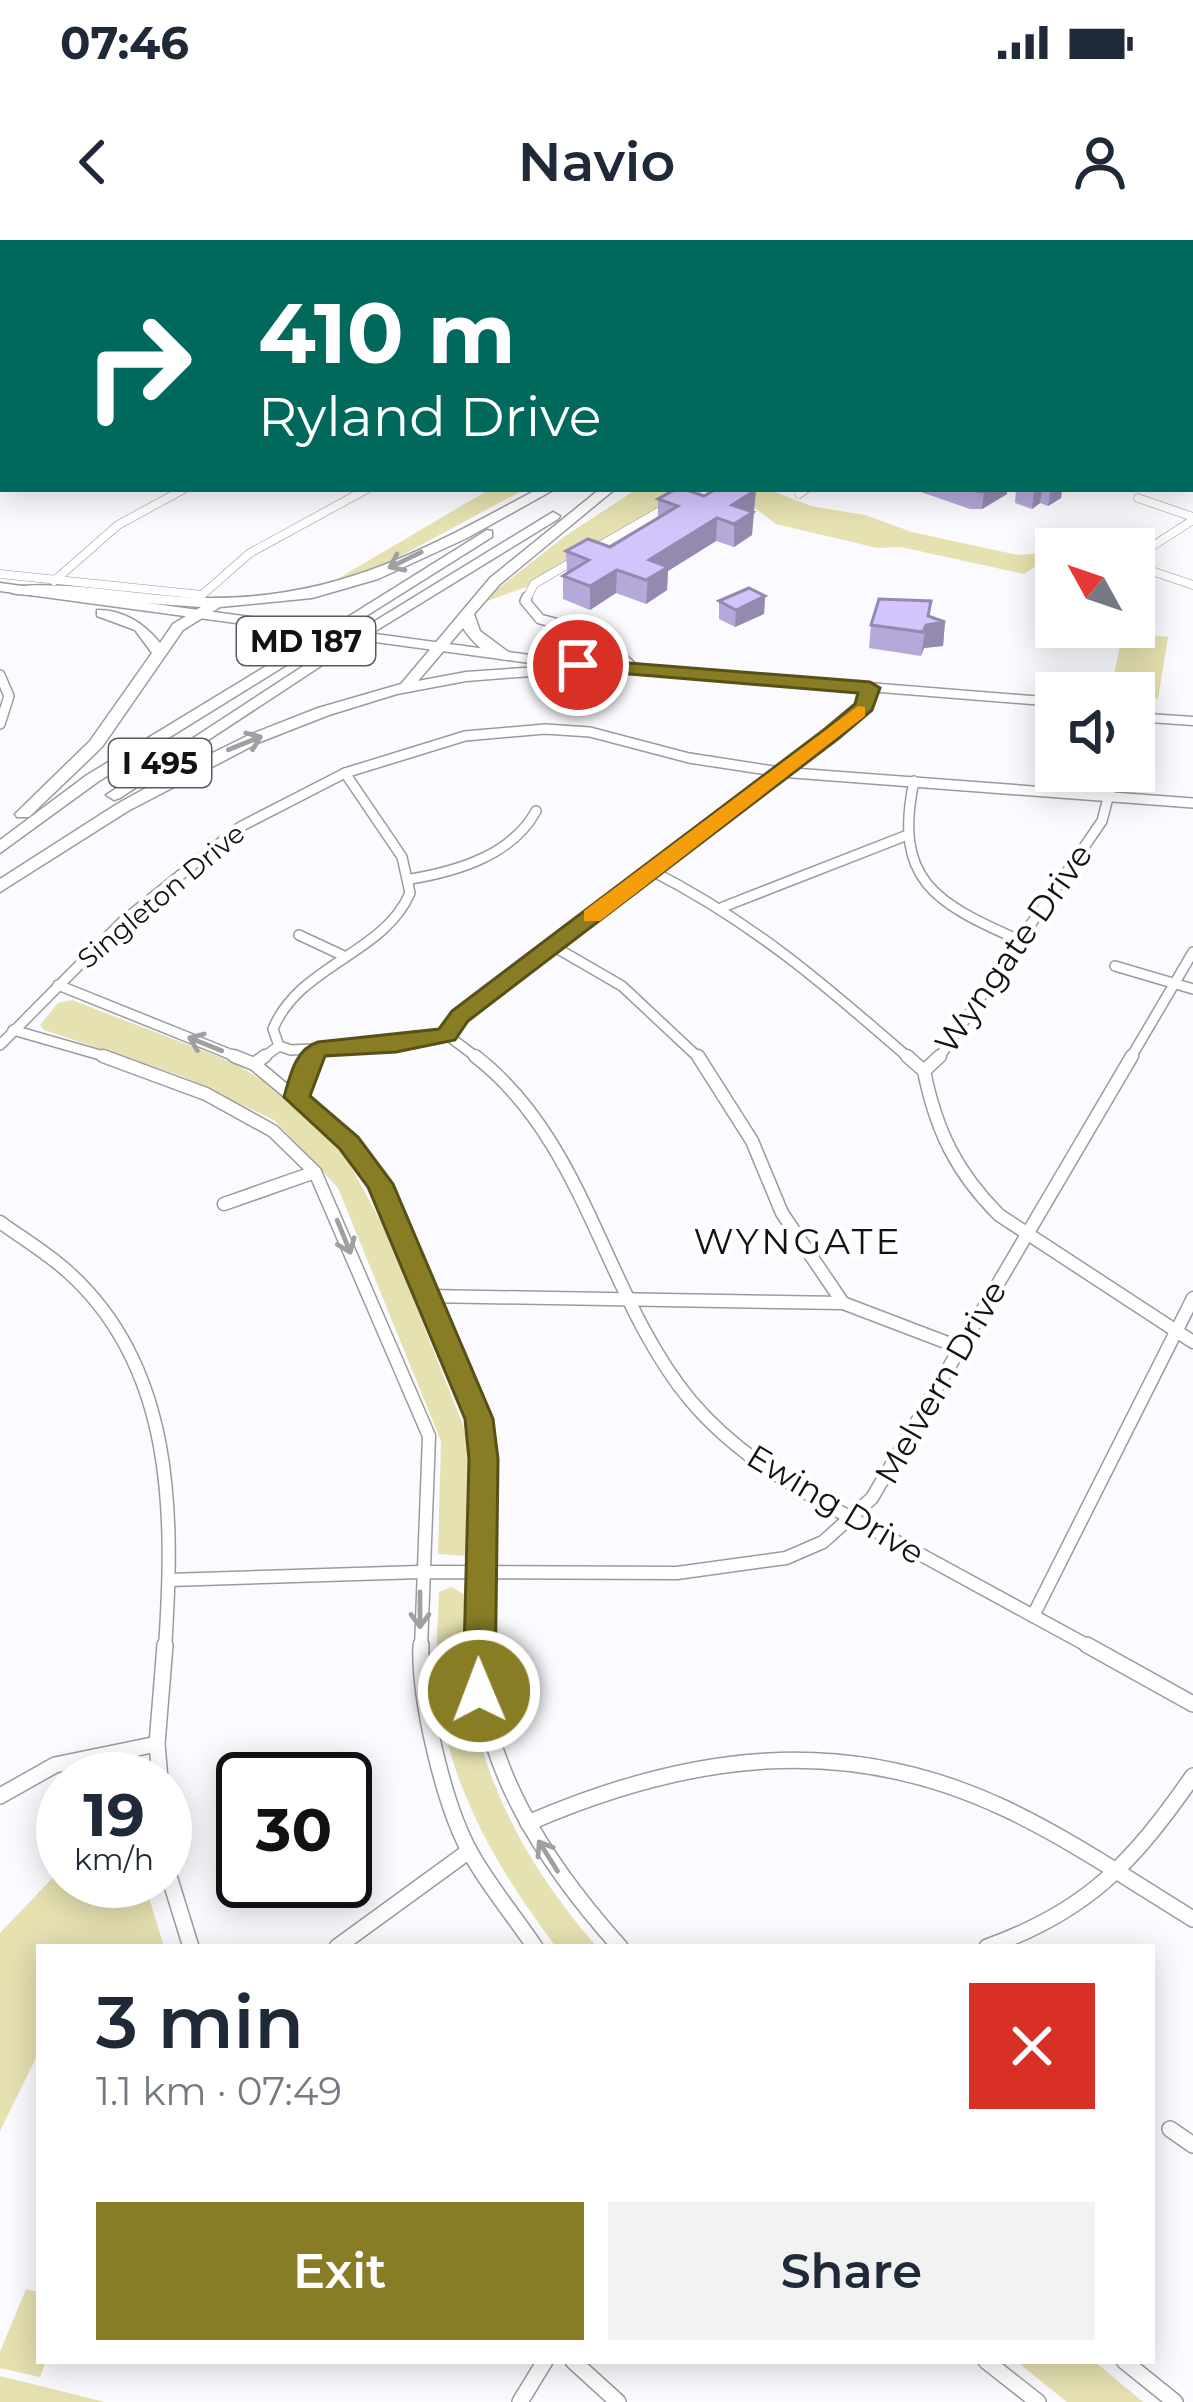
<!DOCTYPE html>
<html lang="en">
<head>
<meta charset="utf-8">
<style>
  body { margin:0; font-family:Montserrat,sans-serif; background:#f2f2f3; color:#1f2937; height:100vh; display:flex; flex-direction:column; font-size:45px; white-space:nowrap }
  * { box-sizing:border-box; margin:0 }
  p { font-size:39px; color:#747a83 }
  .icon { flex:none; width:66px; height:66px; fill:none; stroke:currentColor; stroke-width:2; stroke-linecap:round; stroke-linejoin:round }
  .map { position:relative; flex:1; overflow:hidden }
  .sheet { position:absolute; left:36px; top:1704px; width:1119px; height:420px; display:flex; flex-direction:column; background:#fff; border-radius:0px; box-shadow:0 6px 30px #0003 }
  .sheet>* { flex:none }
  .banner { position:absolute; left:0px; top:0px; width:1194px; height:252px; box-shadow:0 6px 30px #0003; background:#00695c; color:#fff; overflow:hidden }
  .needle { width:78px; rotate:310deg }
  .controls { position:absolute; left:1035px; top:288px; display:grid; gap:24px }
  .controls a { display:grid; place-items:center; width:120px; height:120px; border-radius:0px; background:#fff; box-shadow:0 6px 30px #0003; font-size:60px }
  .speed { position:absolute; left:36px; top:1512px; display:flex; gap:24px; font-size:60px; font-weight:700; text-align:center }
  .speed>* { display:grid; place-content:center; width:156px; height:156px; border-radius:50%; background:#fff; box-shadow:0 6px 30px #0003; line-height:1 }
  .speed small { font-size:30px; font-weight:400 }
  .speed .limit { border:6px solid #111; border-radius:18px; background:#fff; color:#111 }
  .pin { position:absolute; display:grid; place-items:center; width:102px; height:102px; color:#fff; margin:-51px; border:6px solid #fff; border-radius:50%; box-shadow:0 3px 12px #0007 }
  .me { position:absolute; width:132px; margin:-66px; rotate:359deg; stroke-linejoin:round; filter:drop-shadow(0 0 9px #0008) }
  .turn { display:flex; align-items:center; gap:42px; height:252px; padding:0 60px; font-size:54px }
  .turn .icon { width:156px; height:156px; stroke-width:2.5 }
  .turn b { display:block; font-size:84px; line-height:102px }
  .round { display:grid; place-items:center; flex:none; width:126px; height:126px; border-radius:0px; background:#f2f2f3 }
  .summary { display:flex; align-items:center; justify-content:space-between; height:204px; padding:0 60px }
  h1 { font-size:72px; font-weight:600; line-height:90px }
  .action { display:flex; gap:24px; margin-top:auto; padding:24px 60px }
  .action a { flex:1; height:138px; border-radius:0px; background:#887d24; color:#fff; font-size:48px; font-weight:600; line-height:138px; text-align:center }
  .action a+a { background:#f2f2f3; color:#1f2937 }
  .status { display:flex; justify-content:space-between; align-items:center; height:84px; padding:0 60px; background:#fff; direction:ltr }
  .status svg { height:33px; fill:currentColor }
  header { display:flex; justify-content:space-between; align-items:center; height:156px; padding:0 60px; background:#fff; font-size:54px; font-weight:600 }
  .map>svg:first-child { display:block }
  .green { fill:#e6e1b1 }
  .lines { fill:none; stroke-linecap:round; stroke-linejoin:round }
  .street-far3-casing { stroke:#9c99a3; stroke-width:9 }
  .street-far2-casing { stroke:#9c99a3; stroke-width:12 }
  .street-far1-casing { stroke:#9c99a3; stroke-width:15 }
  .street-casing { stroke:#9c99a3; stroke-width:18 }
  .primary-casing { stroke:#9c99a3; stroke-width:3 }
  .highway-casing { stroke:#9c99a3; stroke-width:3 }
  .street-far3 { stroke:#fff; stroke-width:8 }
  .street-far2 { stroke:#fff; stroke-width:9 }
  .street-far1 { stroke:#fff; stroke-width:12 }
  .street { stroke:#fff; stroke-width:15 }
  .primary { fill:#fff; fill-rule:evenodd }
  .highway { fill:#fff; fill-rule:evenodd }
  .highway-bridge-casing { stroke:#9c99a3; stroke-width:20; stroke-linecap:butt }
  .highway-bridge { stroke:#fff; stroke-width:16 }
  .wall { fill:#b5a9d9 }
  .shaded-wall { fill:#948ab0 }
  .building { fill:#d3c5fc; stroke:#948ab0; stroke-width:3 }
  .oneway { stroke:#a1a0a1 }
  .route { fill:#887d24; stroke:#585117; stroke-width:3 }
  .slow { fill:#f59e0b }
  .labels { text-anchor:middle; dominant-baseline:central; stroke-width:9; stroke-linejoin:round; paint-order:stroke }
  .far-street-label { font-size:27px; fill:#131215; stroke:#fff }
  .shield { fill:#fff; stroke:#5a595b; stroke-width:3 }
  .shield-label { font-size:30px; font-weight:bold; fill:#131215 }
  .street-label { font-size:33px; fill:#131215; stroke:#fff }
  .neighbourhood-label { font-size:36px; letter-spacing:3px; fill:#131215; stroke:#fff }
</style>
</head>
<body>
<div class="status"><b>07:46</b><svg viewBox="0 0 49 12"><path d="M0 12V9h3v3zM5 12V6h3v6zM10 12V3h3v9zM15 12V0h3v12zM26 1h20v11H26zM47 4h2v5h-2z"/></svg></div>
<header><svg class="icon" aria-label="back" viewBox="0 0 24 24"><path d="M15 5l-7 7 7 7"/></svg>Navio<svg class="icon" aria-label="person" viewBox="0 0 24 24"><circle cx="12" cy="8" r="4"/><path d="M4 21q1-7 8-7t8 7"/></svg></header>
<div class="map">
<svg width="1193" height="2162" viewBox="0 0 1193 2162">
  <rect width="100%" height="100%" fill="#fbfafe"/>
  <!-- green -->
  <g class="green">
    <polygon points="490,249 525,249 395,319 327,345"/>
    <polygon points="637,249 698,249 534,344 477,365 565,296"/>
    <polygon points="714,249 767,249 811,266 865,275 912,292 990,309 1018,315 1056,312 1024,334 901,307 877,308 776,284 751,265"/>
    <polygon points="1123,392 1168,397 1158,459 1110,453"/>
    <polygon points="72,760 230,821 269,844 344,914 386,991 463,1185 470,1216 466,1316 438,1314 441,1201 338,948 274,880 184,837 44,790 40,785 58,763"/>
    <path d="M451 1347 464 1354C459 1494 505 1601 597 1707H556C499 1632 445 1541 438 1445 435 1414 438 1383 439 1352Z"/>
    <polygon points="63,1627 63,1641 144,1641 164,1707 39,1707 39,1812 0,1891 0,1693"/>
    <polygon points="26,2049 39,2052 39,2121 46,2121 40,2137 0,2128 0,2112"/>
    <polygon points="1016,2121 1094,2121 1143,2162 1067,2162"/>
    <polygon points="0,2136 105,2162 0,2162"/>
  </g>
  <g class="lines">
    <defs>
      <g id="street-far3">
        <polyline points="332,0 341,3"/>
        <polyline points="481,0 490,3"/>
        <polyline points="620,0 629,3"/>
        <polyline points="118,3 125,0"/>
        <polyline points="799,254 806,249"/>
        <polyline points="1138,258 1193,277"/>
        <polyline points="1134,318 1193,280"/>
        <polyline points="1134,325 1193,345"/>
        <polyline points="0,334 202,355 250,313 367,249"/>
        <polyline points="54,341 118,285 184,249"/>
        <polyline points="526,360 534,344 698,249"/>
      </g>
      <g id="street-far2">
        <polyline points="527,357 525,361 540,379 600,395 634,429"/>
        <polyline points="578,425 606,399"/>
        <polyline points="0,435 9,456 0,484"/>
        <path d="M914 541C893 640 935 663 1019 700"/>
        <path d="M652 631C754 683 825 745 910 819"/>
        <path d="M411 639C458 631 512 615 536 571"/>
        <polyline points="723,667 905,596"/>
        <polyline points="299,695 344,716"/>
        <polyline points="553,706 622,746 700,819"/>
        <polyline points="1115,726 1193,749"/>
        <polyline points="58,745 242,819"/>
        <polyline points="13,790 114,819"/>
        <polyline points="447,795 479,819"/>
        <polyline points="0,805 122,682 240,587 345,533 465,496 545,489 590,492 689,518 780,532 1193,563"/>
        <polyline points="279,806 291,810 396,805 447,795 460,776 832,494 865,466 870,448"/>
        <path d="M261 819 279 806 273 789C299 725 384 714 410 653L402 617 345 533"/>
        <polyline points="310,819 318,809"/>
        <polyline points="938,819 1102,581 1115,531"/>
        <polyline points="1130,819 1193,712"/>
      </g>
      <g id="street-far1">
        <polyline points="103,816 206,854 273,891 315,932 429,1196 421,1408"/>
        <polyline points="234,816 254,824 349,903 380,944 479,1179 476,1408"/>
        <path d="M475 816C587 902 604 1057 691 1161 750 1231 837 1270 916 1312 975 1344 1034 1376 1092 1408"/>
        <polyline points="698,816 752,901 782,973 843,1063"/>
        <polyline points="907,816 924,831"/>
        <path d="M940 816 924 831C936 890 956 932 999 975L1193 1102"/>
        <polyline points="254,824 265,816"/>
        <polyline points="297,857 313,816"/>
        <polyline points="224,964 315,932"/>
        <path d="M0 982C22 998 47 1013 67 1031 175 1127 174 1275 165 1408"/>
        <polyline points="428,1056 843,1063 961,1108"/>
        <polyline points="169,1340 420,1332 677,1333 786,1318 823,1302 872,1258 1132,816"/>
        <polyline points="1033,1376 1193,1058"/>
      </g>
      <g id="street">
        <path d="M421 1405C419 1460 444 1566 471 1614 489 1646 514 1676 535 1707"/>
        <path d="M476 1405C480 1524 543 1621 620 1707"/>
        <polyline points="1087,1405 1193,1464"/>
        <polyline points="160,1539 157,1504 165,1405"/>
        <polyline points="0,1556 55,1525 157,1504"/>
        <path d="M528 1583C687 1514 842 1492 1004 1568 1070 1599 1131 1641 1193 1679"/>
        <polyline points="165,1594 169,1636 191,1707"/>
        <polyline points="337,1707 469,1611"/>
        <path d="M987 1707C1088 1671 1133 1622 1193 1536"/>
        <polyline points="1170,1889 1193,1905"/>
        <polyline points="573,2121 618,2162"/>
        <polyline points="986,2121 1038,2162"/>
        <polyline points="1124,2121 1175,2162"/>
        <polyline points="520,2162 545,2121"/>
      </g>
      <g id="primary">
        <polygon points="0,343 545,417 1056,458 1056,466 545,425 0,351"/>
        <polygon points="1134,473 1193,477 1193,485 1134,481"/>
      </g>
      <g id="highway">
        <rect x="839" y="0" width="12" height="3"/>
        <rect x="866" y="0" width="12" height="3"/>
        <path d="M538 249H555L467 298 378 339 312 358 220 367 183 390 102 507 29 577H17L15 574 90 501 152 413 135 390 97 376V370C123 370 144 383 160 403L173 384 201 367 17 354 12 353V347C68 340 144 357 204 358 337 360 424 310 538 249Z"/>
        <path d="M600 249H615L500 344 474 374 480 391 511 414V420C492 421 473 404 463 388L418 441 466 432 539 427 544 429V435L466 441 397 454 329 475 260 502 128 571 0 652V639L117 564 182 528 249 495 318 468 401 444 490 338Z"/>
        <polygon points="553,272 560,276 558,279 374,392 362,389"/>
        <polygon points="487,290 492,291 492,297 347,388 335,385"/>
        <polygon points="299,406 304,408 304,414 99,541 0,613 0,600 87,535"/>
        <polygon points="328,410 336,415 333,418 120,558 114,560 106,555"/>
      </g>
    </defs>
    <!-- street-far3 casing -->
    <use href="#street-far3" class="street-far3-casing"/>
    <!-- street-far2 casing -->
    <use href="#street-far2" class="street-far2-casing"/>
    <!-- street-far1 casing -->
    <use href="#street-far1" class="street-far1-casing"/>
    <!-- street casing -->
    <use href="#street" class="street-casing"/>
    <!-- primary casing -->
    <use href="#primary" class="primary-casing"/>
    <!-- highway casing -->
    <use href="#highway" class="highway-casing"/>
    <!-- street-far3 -->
    <use href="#street-far3" class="street-far3"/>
    <!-- street-far2 -->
    <use href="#street-far2" class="street-far2"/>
    <!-- street-far1 -->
    <use href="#street-far1" class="street-far1"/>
    <!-- street -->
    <use href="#street" class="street"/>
    <!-- primary -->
    <use href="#primary" class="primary"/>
    <!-- highway -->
    <use href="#highway" class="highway"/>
    <defs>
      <g id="highway-bridge">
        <polyline points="299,411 342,385"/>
        <polyline points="328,415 369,389"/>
      </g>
    </defs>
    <!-- highway-bridge casing -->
    <use href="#highway-bridge" class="highway-bridge-casing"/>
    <!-- highway-bridge -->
    <use href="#highway-bridge" class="highway-bridge"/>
  </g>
  <!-- wall -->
  <g class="wall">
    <polygon points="922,249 1007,249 1007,254 982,269 970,269 921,252"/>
    <polygon points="1016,249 1062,249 1061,258 1048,266 1040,263 1032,269 1015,263"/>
    <polygon points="658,259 755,273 753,275 752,295 734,307 716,301 668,331 667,350 646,364 616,353 590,370 563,359 563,336 567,333 566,311 610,307 658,277"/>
    <polygon points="765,356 764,374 735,387 719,379 719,361"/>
    <polygon points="929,376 945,382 943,406 924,408 921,416 869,408 871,385"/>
  </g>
  <!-- shaded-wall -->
  <g class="shaded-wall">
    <polygon points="989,249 1007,249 1007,254 982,269 984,252"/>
    <polygon points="1038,249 1042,249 1040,263 1032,269 1034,251"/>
    <polygon points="1051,249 1062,249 1061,258 1048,266"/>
    <polygon points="756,250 752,295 734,307 734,284 732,265"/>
    <polygon points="717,278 716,301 668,331 667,350 646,364 649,320"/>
    <polygon points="617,330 616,353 590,370 590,346"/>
    <polygon points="765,356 764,374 735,387 736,370"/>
    <polygon points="945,382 943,406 924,408 921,416 926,385"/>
  </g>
  <!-- building -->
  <g class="building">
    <polygon points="676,249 684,249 704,256 716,249 752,249 756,250 732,265 753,272 734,284 717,278 649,320 668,327 646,340 617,330 590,346 563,336 589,320 566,311 588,299 610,307 678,266 658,259"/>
    <polygon points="965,249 989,249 984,252"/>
    <polygon points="749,348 765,356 736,370 719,361"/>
    <polygon points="879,359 931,361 928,376 945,382 926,385 923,392 871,385"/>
  </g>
  <!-- one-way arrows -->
  <defs><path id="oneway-shaft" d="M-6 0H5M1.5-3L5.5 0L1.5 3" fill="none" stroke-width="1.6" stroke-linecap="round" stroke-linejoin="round" transform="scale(3)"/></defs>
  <g class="oneway">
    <use href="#oneway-shaft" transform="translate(405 320) rotate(154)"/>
    <use href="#oneway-shaft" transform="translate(245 503) rotate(-22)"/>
    <use href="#oneway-shaft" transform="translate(205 804) rotate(-158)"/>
    <use href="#oneway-shaft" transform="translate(344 997) rotate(68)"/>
    <use href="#oneway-shaft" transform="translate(420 1370) rotate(90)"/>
    <use href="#oneway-shaft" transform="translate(548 1616) rotate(-122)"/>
  </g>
  <!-- route -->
  <path class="route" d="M578 419 870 442 880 448 872 470 839 498 468 781 455 800 396 812 325 816 310 856 358 897 393 944 493 1179 498 1219 495 1451 490 1460 479 1464 468 1460 463 1451 469 1219 465 1179 368 947 340 909 284 857C290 836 295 809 318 802L439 789 452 771 825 489 855 464 858 453 571 429V421Z"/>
  <!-- slow -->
  <polygon class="slow" points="858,466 865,467 865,476 600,681 584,681 584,671"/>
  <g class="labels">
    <!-- far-street labels -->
    <g class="far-street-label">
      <text transform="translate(161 656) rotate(-40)">Singleton Drive</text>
    </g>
    <!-- shield labels -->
    <g class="shield">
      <rect x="237" y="377" width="138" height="48" rx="9"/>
      <rect x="109" y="499" width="102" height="48" rx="9"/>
    </g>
    <g class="shield-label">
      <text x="306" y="401">MD 187</text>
      <text x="160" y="523">I 495</text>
    </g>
    <!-- street labels -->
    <g class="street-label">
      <text transform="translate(1013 708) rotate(-55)">Wyngate Drive</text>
      <text transform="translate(940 1142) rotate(-60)">Melvern Drive</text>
      <text transform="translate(836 1264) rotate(31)">Ewing Drive</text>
    </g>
    <!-- neighbourhood labels -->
    <g class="neighbourhood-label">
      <text x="798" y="1001">WYNGATE</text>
    </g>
  </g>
</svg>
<div class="controls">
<a><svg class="needle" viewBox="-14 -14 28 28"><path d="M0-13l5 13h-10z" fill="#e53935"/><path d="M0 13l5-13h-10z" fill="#747a83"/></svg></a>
<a><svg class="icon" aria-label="sound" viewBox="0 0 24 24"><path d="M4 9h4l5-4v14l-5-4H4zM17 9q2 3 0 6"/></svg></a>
</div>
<div class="speed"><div>19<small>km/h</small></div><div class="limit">30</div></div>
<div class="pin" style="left:578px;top:425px;background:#d93025"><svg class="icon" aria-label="arrive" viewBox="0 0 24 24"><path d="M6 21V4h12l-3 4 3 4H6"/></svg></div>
<svg class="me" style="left:479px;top:1451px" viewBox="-20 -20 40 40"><circle r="17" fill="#887d24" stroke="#fff" stroke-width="3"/><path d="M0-11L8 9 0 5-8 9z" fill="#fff"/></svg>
<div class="banner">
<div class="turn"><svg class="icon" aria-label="right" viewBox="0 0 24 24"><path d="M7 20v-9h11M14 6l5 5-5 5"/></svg><div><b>410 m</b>Ryland Drive</div></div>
</div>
<section class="sheet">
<div class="summary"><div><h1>3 min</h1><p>1.1 km · 07:49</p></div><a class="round" style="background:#d93025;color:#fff"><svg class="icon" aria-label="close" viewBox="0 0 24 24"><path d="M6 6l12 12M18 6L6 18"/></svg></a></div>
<div class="action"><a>Exit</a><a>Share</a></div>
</section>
</div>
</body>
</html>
